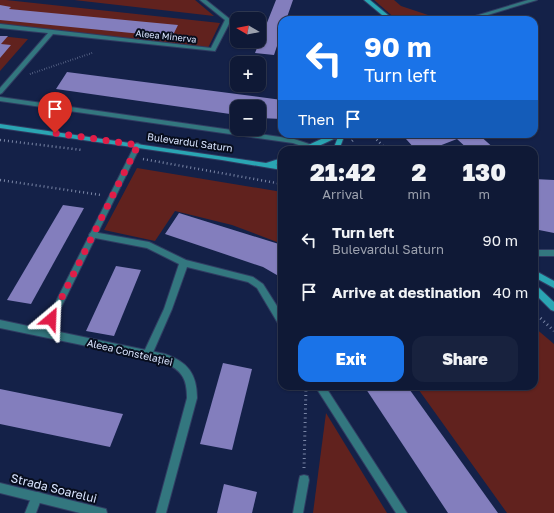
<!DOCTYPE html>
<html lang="en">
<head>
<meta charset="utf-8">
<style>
  body { margin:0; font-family:"Golos Text",sans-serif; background:#18223e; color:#f1f3f6; height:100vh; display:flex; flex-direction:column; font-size:15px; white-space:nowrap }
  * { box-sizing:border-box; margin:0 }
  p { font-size:13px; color:#9ba0ad }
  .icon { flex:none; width:22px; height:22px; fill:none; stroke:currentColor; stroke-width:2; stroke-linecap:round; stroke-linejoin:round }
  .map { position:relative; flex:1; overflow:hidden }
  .side { position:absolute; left:278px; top:146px; width:260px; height:244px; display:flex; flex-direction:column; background:#0f1936; border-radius:12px; box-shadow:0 1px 3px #0004,0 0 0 1px #2f3851 }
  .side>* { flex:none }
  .guide { position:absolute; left:278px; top:16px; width:260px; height:122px; border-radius:12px; box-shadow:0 1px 3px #0004,0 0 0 1px #2f3851; background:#1a73e8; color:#fff; overflow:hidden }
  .needle { width:26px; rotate:280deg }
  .buttons { position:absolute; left:230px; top:12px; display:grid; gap:8px }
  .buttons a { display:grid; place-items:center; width:36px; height:36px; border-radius:8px; background:#0f1936; box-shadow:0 1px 3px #0004,0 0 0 1px #2f3851; font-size:20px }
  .pin { position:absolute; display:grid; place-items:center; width:34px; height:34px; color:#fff; margin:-41px -17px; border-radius:50% 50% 50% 0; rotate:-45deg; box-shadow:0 0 4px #0007 }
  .pin .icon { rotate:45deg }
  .me { position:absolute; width:44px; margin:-22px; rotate:26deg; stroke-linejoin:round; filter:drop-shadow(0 0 3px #0008) }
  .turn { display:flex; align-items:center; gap:14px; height:84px; padding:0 20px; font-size:18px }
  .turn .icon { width:52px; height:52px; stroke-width:2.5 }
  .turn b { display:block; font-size:28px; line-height:34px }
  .then { display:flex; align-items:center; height:38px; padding:0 20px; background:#0003; gap:8px; font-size:15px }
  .eta { display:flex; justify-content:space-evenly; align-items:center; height:68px; text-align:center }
  .eta b { font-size:24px; font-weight:800; line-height:28px }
  .action { display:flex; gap:8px; margin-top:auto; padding:8px 20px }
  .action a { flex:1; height:46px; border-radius:12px; background:#1a73e8; color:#fff; font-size:16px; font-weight:800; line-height:46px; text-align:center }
  .action a+a { background:#18223e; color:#f1f3f6 }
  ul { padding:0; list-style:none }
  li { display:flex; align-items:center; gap:12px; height:52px; padding:0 20px }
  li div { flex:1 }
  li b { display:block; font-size:15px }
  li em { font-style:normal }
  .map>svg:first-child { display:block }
  .green { fill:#61221e }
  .building { fill:#837ebd }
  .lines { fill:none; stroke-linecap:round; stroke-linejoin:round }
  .lane-casing { stroke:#303c62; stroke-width:2 }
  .street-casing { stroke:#303c62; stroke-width:2 }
  .secondary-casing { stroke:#303c62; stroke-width:2 }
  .path-far2 { stroke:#7a86a6; stroke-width:2; stroke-dasharray:0.5 2; stroke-linecap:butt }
  .path-far1 { stroke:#7a86a6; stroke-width:2.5; stroke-dasharray:1 3; stroke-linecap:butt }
  .path { stroke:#7a86a6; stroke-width:3; stroke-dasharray:1 3.5; stroke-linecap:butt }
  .lane { fill:#33777f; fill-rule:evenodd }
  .street { fill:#33777f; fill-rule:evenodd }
  .secondary { fill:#2aa5b3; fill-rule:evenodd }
  .route { stroke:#e11d48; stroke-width:7; stroke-dasharray:0 12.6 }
  .labels { text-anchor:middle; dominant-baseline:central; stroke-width:4; stroke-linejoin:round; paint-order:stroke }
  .far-street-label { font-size:9px; fill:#dae5ff; stroke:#070d1d }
  .street-label { font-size:10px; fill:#dae5ff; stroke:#070d1d }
  .near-street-label { font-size:12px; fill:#dae5ff; stroke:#070d1d }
</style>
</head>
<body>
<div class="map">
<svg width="554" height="513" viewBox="0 0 554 513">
  <rect width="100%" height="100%" fill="#142148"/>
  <!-- green -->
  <g class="green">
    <polygon points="0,0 6,0 220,23 208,48 0,24"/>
    <polygon points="74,0 195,0 214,16"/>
    <polygon points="374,0 394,0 401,6 431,16 447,19 397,20"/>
    <polygon points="0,36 28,39 0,71"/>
    <polygon points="137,168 282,192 282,244 232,225 175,211 155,241 104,230"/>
    <polygon points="534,327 554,344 554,513 507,513 416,386 534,386"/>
    <polygon points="326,413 387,513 313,513"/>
  </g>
  <!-- building -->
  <g class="building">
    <polygon points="276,0 293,0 286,20 282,20 282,31 274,55 255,53"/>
    <polygon points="0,5 11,7 9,9 178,25 172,37 0,20"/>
    <polygon points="0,36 8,36 1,44 11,45 0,58"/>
    <polygon points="67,72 282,100 282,119 259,118 259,107 237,107 237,115 56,89"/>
    <polygon points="419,134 478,134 496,150 469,150 457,139 439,146 443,150 416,150 406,139"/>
    <polygon points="534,179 554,180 554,233 534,229"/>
    <polygon points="63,205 84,208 31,304 7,300"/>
    <polygon points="179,213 282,245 282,278 263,267 165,234"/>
    <polygon points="116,266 141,270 114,336 86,331"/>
    <polygon points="223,363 252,369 232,450 200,444"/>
    <polygon points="364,386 407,386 498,513 448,513"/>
    <polygon points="0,389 123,414 110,447 0,424"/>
    <polygon points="224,484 257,492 252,513 217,513"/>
  </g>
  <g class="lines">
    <defs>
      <g id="lane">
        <polygon points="93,232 149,242 186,260 253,277 263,284 282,314 282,326 279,325 257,288 248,282 187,267 172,309 151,357 148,358 145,357 143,354 164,309 179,264 147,248 90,237 89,235 90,233"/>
        <rect x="534" y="250" width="20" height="6"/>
        <polygon points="315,386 325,386 407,513 396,513"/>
        <polygon points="304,475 308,476 309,480 303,513 293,513 299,480 300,476"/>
        <polygon points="37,492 41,493 42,497 36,513 25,513 33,493"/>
      </g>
      <g id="street">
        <polygon points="200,0 206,0 231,20 215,51 53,34 2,93 0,94 0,88 48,33 0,28 0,24 211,48 225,20"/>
        <polygon points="528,0 537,0 471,20 462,20"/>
        <polygon points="0,97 294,139 312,145 313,147 310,149 293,143 0,101"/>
        <path d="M136 143H138L141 145 50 330 165 354C188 362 197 374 197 398L166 513H156L187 398C187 378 182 371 164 362L0 328V320L42 329Z"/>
        <polygon points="0,483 102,508 106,509 107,513 80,513 0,493"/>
      </g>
      <g id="secondary">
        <polygon points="364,0 370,0 394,20 388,20"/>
        <polygon points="0,124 266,163 282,158 282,163 276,165 282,166 282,170 222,160 0,128"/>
        <polygon points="332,134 345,134 339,150 333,150 338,137 310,150 301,150 302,148"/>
        <polygon points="534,270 554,281 554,288 534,277"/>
        <polygon points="534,285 537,286 554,302 554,311 551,310 534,293"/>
      </g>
    </defs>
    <!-- lane casing -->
    <use href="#lane" class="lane-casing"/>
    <!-- street casing -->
    <use href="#street" class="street-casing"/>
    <!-- secondary casing -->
    <use href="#secondary" class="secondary-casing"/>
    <!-- path-far2 -->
    <polyline class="path-far2" points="30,74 92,53"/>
    <!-- path-far1 -->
    <g class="path-far1">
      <polyline points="371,134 387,150"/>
      <polyline points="0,140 82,150"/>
      <polyline points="352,141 357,136 363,134"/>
      <polyline points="143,159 282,184"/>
      <polyline points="0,180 101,195"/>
    </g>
    <!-- path -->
    <g class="path">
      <polyline points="534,312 554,331"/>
      <polyline points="304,468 306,387"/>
    </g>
    <!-- lane -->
    <use href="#lane" class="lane"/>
    <!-- street -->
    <use href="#street" class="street"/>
    <!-- secondary -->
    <use href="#secondary" class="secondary"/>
  </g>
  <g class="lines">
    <!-- route -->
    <polyline class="route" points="51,319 138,145 55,133"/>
  </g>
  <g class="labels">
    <!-- far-street labels -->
    <g class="far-street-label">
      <text transform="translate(166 36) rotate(6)">Aleea Minerva</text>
    </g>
    <!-- street labels -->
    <g class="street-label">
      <text transform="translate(190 142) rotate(8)">Bulevardul Saturn</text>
      <text transform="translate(130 352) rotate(13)">Aleea Constelației</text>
    </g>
    <!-- near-street labels -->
    <g class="near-street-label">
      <text transform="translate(54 488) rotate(14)">Strada Soarelui</text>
    </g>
  </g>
</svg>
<div class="buttons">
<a><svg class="needle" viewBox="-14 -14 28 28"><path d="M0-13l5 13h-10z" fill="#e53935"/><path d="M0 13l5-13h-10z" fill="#9ba0ad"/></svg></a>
<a>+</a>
<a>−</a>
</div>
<div class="pin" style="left:55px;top:133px;background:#d93025"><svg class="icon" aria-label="arrive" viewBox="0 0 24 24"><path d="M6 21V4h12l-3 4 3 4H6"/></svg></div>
<svg class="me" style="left:51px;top:319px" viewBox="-20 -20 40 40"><path d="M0-17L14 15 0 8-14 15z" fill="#e11d48" stroke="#fff" stroke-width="4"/></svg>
<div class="guide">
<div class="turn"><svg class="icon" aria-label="left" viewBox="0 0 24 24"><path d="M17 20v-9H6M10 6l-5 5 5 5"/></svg><div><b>90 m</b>Turn left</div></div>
<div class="then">Then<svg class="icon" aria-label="arrive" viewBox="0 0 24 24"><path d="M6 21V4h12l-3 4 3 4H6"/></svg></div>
</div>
<section class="side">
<div class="eta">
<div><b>21:42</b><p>Arrival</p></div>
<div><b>2</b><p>min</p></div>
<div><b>130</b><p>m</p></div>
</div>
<ul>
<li><svg class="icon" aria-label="left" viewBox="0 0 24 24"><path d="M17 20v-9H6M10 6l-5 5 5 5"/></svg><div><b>Turn left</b><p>Bulevardul Saturn</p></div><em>90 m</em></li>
<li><svg class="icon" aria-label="arrive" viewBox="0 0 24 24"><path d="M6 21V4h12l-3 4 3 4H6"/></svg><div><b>Arrive at destination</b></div><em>40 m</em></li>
</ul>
<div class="action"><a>Exit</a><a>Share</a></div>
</section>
</div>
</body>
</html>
